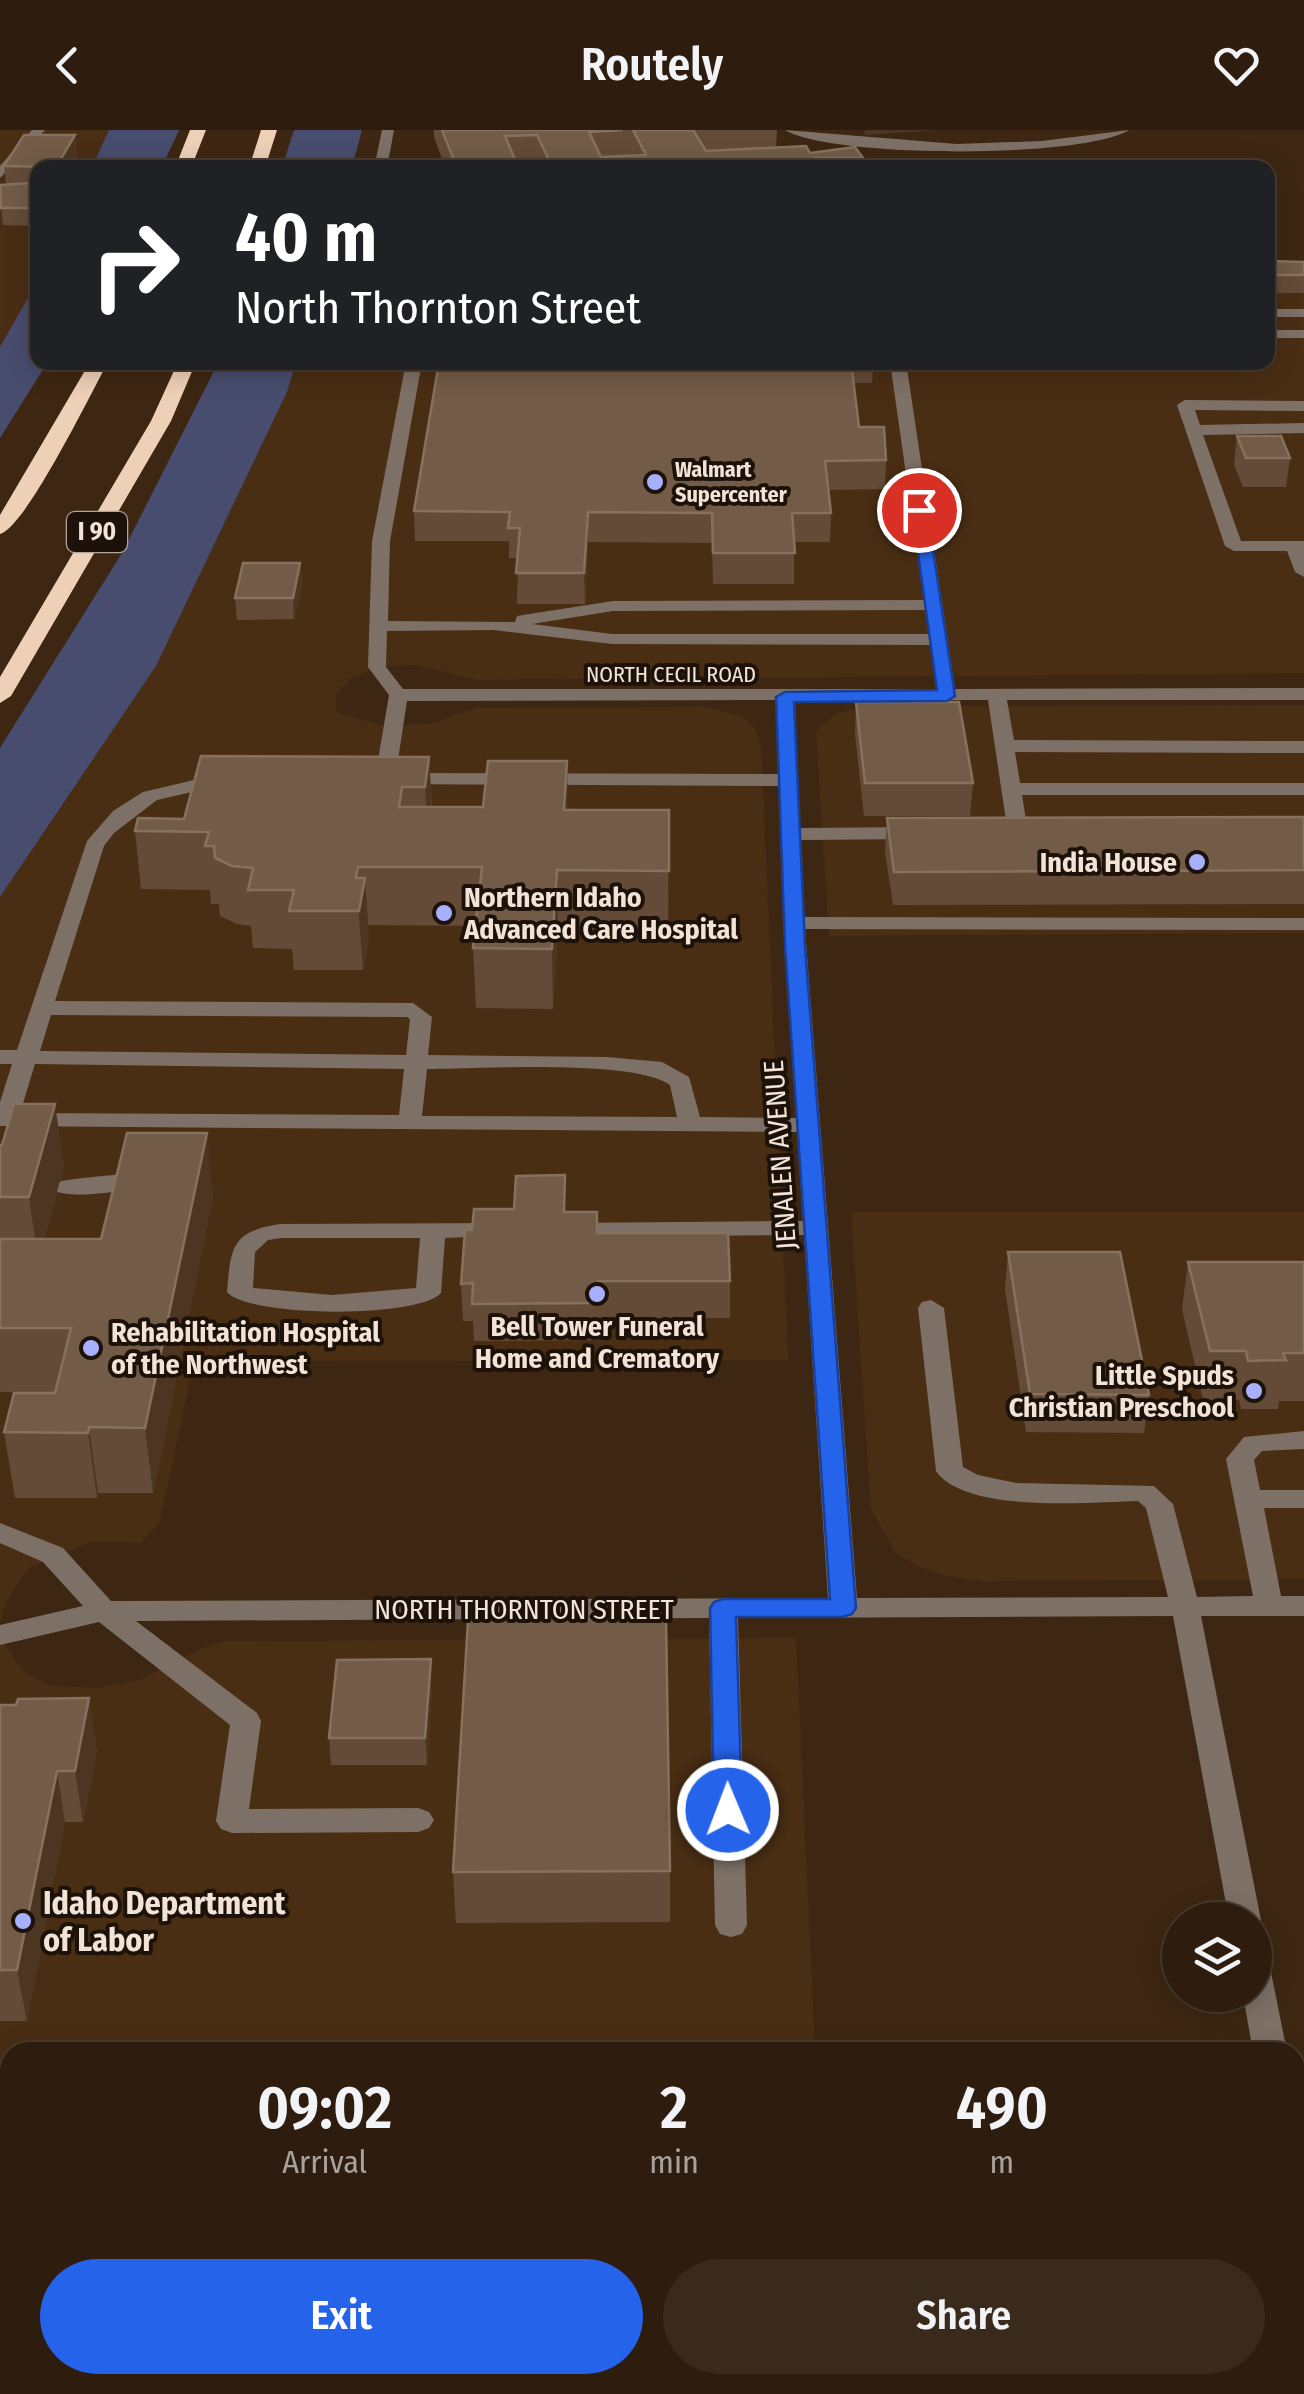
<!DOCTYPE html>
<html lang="en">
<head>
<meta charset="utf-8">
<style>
  body { margin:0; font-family:"Fira Sans Condensed",sans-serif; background:#3a2a1c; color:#f1f3f6; height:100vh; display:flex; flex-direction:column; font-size:38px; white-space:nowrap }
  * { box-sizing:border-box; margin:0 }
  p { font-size:32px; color:#a7a29e }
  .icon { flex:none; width:55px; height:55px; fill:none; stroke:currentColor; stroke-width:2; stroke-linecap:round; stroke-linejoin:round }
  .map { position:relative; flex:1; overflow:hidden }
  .drawer { position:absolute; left:0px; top:1912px; width:1305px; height:352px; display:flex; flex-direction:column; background:#2e1d0e; border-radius:30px 30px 0 0; box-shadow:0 5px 25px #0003,0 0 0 2px #493b2e }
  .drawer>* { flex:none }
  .banner { position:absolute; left:30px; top:30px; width:1245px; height:210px; border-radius:20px; box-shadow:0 5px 25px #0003,0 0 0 2px #493b2e; background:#202124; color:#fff; overflow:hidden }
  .fabs { position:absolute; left:1162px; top:1772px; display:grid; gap:20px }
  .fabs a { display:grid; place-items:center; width:110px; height:110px; border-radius:50%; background:#2e1d0e; box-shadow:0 5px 25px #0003,0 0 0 2px #493b2e; font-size:50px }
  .pin { position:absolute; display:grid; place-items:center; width:85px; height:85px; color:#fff; margin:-42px; border:5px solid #fff; border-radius:50%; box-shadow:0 2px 10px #0007 }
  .me { position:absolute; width:110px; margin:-55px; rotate:359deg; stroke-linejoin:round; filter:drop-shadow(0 0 8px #0008) }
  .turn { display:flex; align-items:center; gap:35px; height:210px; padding:0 40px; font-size:45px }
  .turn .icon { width:130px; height:130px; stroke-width:2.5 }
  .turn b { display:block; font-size:70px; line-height:85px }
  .eta { display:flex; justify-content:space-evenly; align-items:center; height:170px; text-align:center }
  .eta b { font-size:60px; font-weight:600; line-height:70px }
  .cta { display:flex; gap:20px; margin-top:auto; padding:20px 40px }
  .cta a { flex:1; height:115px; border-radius:60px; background:#2563eb; color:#fff; font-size:40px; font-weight:600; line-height:115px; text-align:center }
  .cta a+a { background:#3a2a1c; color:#f1f3f6 }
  header { display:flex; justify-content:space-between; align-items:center; height:130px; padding:0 40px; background:#2e1d0e; font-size:45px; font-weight:600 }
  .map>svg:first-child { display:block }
  .built { fill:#4a2e14 }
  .green { fill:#484c6e }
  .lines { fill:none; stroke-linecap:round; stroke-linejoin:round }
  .minor { fill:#7d7167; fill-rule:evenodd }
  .highway { fill:#eed0b7; fill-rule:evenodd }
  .wall { fill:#634b37 }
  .shaded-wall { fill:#4d3621 }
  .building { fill:#725c48; stroke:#86715e; stroke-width:2.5; fill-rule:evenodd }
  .route { fill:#2563eb; stroke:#184099; stroke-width:2.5 }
  .poi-dot { fill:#a7b0fc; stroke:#1d120a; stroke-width:4 }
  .labels { text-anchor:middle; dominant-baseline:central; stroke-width:8; stroke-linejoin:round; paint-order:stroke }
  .far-poi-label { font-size:22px; font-weight:bold; fill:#f2e3d6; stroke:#1d120a; text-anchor:start }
  .far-street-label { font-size:22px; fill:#f2e3d6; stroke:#1d120a }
  .shield { fill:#1d120a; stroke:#b2a499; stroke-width:2.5 }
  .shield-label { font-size:25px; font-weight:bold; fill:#f2e3d6 }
  .poi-label { font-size:28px; font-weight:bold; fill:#f2e3d6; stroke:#1d120a; text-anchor:end }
  .street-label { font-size:28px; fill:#f2e3d6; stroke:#1d120a }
  .near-poi-label { font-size:32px; font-weight:bold; fill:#f2e3d6; stroke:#1d120a; text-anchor:start }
</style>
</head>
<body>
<header><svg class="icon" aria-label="back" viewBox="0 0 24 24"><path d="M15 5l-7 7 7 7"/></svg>Routely<svg class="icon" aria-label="heart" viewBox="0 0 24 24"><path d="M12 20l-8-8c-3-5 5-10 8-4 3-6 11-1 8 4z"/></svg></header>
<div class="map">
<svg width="1304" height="2264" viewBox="0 0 1304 2264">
  <rect width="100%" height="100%" fill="#3d2712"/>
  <!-- built -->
  <g class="built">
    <polygon points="0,0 109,0 92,37 38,38 37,152 0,220"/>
    <polygon points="1268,133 1304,133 1304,543 476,550 418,535 384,536 352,547 336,563 336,580 342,585 383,595 430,594 476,578 704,577 743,587 755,598 761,614 788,1230 194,1231 160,1392 141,1413 93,1411 29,1438 7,1470 0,1492 6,1517 24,1542 52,1556 98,1558 140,1550 202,1518 224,1511 796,1508 815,1922 10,1922 10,2113 0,2113 0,767 156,536 287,262 296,233 1268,232"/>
    <polygon points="1304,575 1304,803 829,806 816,600 837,583 868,576"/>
    <polygon points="851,1082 1304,1082 1304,1449 984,1451 947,1446 917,1436 895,1422 871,1379"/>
    <polygon points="34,2255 1278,2255 1279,2264 33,2264"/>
  </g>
  <!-- green -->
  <g class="green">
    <polygon points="109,0 179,0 162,37 92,37"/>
    <polygon points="294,0 362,0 352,37 282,37"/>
    <polygon points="37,152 38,232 47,233 0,308 0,217"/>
    <polygon points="218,233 296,233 287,262 156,536 0,767 0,618 122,423"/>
  </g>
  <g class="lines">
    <!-- minor -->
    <g class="minor">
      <polygon points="32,0 45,0 0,48 0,36"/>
      <polygon points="382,0 394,0 387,38 374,38"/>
      <path d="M785 0 957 14 1042 11 1129 0C1082 29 831 28 785 0Z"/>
      <rect x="1268" y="179" width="36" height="8"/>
      <rect x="1268" y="200" width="36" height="8"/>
      <path d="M406 232H422L390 411 388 491 515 492 517 486 523 485 613 471 924 470 890 232H906L955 559 1304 558V570H1007L1014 610 1304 611V623L1015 622 1020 653H1304V665H1022L1028 703C1021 712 1000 712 993 703L1007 697 988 570H795L800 698 918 697 928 703 918 709 801 710 804 787 1304 788V800L805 799 857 1468 1168 1467 1146 1378 1138 1371C1091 1372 966 1384 936 1341L918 1178 922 1172 931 1170 944 1178 963 1337 978 1345 1016 1353 1154 1356 1173 1374 1197 1467 1253 1466 1226 1329 1244 1307 1304 1301V1319L1262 1321 1254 1330 1260 1360H1304V1378H1264L1281 1466H1304V1486H1201L1261 1790 1256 1799 1255 1790H1229L1173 1486 738 1488 747 1795 742 1804 731 1807 720 1804 715 1795 709 1488 136 1491 257 1583 261 1591 249 1679 418 1678 429 1682 434 1690 429 1698 418 1702 232 1703 221 1699 216 1691 230 1595 99 1492 0 1515V1495L83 1476 43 1432 0 1413V1393L63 1418 111 1471 828 1468 804 1105 566 1107 554 1100 566 1093 803 1091 797 1002 0 996V972L12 934H0V920H17L87 711 113 681 143 662 224 643 234 649 231 653 157 670 114 703 104 716 55 871 413 873 432 887 428 925 607 927 662 932 689 947 700 987 796 988 779 656 385 654 375 648 389 565 368 537 372 411ZM925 480 929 504H612L532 494 613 481ZM494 500 612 514 930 515 937 559H403L386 537 387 501ZM776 570 778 644 396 643 407 571ZM51 885 407 887 410 889 406 925 40 921ZM35 934 404 939 399 985 20 983ZM427 939C479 939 633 929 670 955L677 987 422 986Z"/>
      <polygon points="1185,270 1304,271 1304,281 1195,280 1200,295 1304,293 1304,303 1203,305 1241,411 1304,411 1304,447 1295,442 1287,421 1234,421 1225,416 1177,275"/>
      <path d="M148 1041 160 1048 157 1053C132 1059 65 1074 47 1056 55 1048 128 1045 148 1041Z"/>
      <path d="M506 1093 515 1095 518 1100 515 1105 445 1108 441 1163C420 1188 249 1188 227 1162 231 1117 231 1101 281 1094ZM281 1108H420L416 1158 332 1165 253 1158 255 1122 268 1110Z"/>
      <polygon points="1255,1829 1267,1833 1271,1842 1287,1922 1253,1922 1243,1865 1255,1865"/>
      <polygon points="1295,2036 1304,2039 1304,2113 1295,2110"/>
    </g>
    <!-- highway -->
    <g class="highway">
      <polygon points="190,0 206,0 191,38 175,38"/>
      <polygon points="261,0 277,0 265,38 249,38"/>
      <path d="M90 232H108C91 263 26 397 0 404V385Z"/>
      <polygon points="178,232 196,232 171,291 11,566 0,573 0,547 151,291"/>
    </g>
  </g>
  <!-- wall -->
  <g class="wall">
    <polygon points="434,0 777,0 776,18 863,28 862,38 445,38 434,7"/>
    <polygon points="75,5 77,30 73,38 38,38 38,61 32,61 33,70 38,70 38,96 3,95 1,78 6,55 4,36"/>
    <polygon points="1268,131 1304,132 1304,163 1268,163"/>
    <polygon points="439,232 873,232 872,253 854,253 859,297 886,330 885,359 828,360 831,383 830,412 794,412 794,454 713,454 712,413 588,412 585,474 517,474 518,428 509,428 509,411 415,411 414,381"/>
    <polygon points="1237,306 1290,328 1286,357 1243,357 1234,335"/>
    <polygon points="300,433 302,453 294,489 237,490 235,468"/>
    <polygon points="856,572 973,653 970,686 864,686 855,604"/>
    <polygon points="429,627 432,677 669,680 668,799 558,799 553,879 476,878 473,818 476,796 368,795 369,807 363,840 294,840 292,819 253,818 251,796 237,794 220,786 219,774 211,774 210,760 141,759 135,701"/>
    <polygon points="1304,687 1304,774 893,775 885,722 887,688"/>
    <polygon points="0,1015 64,1036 44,1109 101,1109 213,1066 153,1363 98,1363 97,1368 15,1368 4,1302 55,1263 0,1262"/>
    <polygon points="566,1082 597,1103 730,1151 730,1188 599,1188 598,1210 474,1211 473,1191 463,1191 461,1154 472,1100"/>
    <polygon points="1008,1122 1149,1265 1144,1303 1026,1302 1005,1159"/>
    <polygon points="1188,1132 1304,1132 1304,1271 1279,1271 1278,1279 1241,1279 1239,1270 1203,1270 1182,1179"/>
    <polygon points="432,1556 427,1635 331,1635 329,1608"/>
    <polygon points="0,1575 97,1619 83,1692 65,1692 27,1891 0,1891"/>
    <polygon points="670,1741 670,1792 456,1793 453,1742"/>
  </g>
  <!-- shaded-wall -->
  <g class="shaded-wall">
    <polygon points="865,0 940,0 864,5"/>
    <polygon points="75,5 77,30 73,38 56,38"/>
    <polygon points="588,382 588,412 585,474 584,443"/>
    <polygon points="300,433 302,453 294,489 293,468"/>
    <polygon points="429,627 432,684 428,714 425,657"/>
    <polygon points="567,631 568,688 564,680"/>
    <polygon points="358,737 360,775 365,748 369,807 363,840 356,748"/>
    <polygon points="557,740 558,799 553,879 552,819"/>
    <polygon points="55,974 64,1036 38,1130 29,1067"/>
    <polygon points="207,1003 213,1066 153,1363 145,1298"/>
    <polygon points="89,1297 98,1363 97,1368 88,1303"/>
    <polygon points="431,1529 432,1556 427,1635 425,1608"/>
    <polygon points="89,1568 97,1619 83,1692 75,1641"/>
    <polygon points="57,1641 65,1692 27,1891 17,1840"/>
  </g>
  <!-- building -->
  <g class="building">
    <path d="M442 0H622L589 2 601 27 646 25 633 0H693L706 21 806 16 810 23 855 17 863 28H815L821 38H457ZM537 5 549 30 516 32 505 6Z"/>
    <polygon points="24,5 75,5 56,37 4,36"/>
    <polygon points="31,53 32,70 38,70 38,78 1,78 0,55"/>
    <polygon points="1268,131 1304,132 1304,145 1268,145"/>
    <polygon points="439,232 851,232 859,297 884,297 886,330 825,331 831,383 792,383 795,423 713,423 712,383 588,382 584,443 516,443 520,398 508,398 510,382 414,381"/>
    <polygon points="1237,306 1281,306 1290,328 1246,328"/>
    <polygon points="243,433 300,433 293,468 235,468"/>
    <polygon points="856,572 959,572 973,653 865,653"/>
    <polygon points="201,626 429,627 425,657 402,657 399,677 483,677 488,631 567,631 564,680 669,680 669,741 557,740 552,819 473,818 482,737 358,737 356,748 365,748 359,781 289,781 294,760 248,760 253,738 232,736 215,728 214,716 205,716 209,702 135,701 138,688 184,689"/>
    <polygon points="1304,687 1304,740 894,742 887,688"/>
    <polygon points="14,974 55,974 29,1067 0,1067 0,1015 2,1015"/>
    <polygon points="127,1003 207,1003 145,1298 89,1297 88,1303 4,1302 14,1263 55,1263 71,1198 0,1198 0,1109 101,1109"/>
    <polygon points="565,1045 564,1082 597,1082 597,1103 728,1103 730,1151 598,1151 598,1173 472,1174 473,1153 461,1154 465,1100 472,1100 474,1079 514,1079 516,1046"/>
    <polygon points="1008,1122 1120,1122 1149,1265 1030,1264"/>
    <polygon points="1188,1132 1304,1132 1304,1223 1283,1223 1286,1230 1248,1231 1246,1221 1210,1221"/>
    <polygon points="666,1488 670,1741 453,1742 468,1490"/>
    <polygon points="431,1529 425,1608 329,1608 337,1530"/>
    <polygon points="89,1568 75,1641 57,1641 17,1840 0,1840 0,1575 16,1575 18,1569"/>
    <polygon points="465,2255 815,2255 816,2264 465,2264"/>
  </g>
  <!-- route -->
  <polygon class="route" points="919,376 927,380 955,566 947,571 794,572 805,816 856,1478 852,1484 843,1487 736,1487 742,1680 738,1688 728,1691 718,1688 714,1680 710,1478 714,1472 723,1469 830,1469 785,816 776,567 785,562 937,560 912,380"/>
  <!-- markers -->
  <g class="poi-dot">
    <circle cx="655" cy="352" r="10"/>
    <circle cx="1197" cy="732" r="10"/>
    <circle cx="444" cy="783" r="10"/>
    <circle cx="597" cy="1164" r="10"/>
    <circle cx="91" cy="1218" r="10"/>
    <circle cx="1254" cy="1261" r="10"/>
    <circle cx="23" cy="1791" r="10"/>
  </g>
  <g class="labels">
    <!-- far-poi labels -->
    <g class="far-poi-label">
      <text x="675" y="339">Walmart<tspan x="675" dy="25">Supercenter</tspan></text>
    </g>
    <!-- far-street labels -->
    <g class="far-street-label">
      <text x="671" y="544">NORTH CECIL ROAD</text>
    </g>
    <!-- shield labels -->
    <rect class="shield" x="67" y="382" width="60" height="40" rx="8"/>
    <g class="shield-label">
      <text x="97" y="402">I 90</text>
    </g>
    <!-- poi labels -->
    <g class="poi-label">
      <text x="1177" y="732">India House</text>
      <text x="464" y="767" text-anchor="start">Northern Idaho<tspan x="464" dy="32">Advanced Care Hospital</tspan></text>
      <text x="597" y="1196" text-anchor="middle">Bell Tower Funeral<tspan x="597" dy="32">Home and Crematory</tspan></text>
      <text x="111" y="1202" text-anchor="start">Rehabilitation Hospital<tspan x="111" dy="32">of the Northwest</tspan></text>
      <text x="1234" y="1245">Little Spuds<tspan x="1234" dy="32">Christian Preschool</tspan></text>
    </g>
    <!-- street labels -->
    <g class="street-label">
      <text transform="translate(780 1025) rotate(-94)">JENALEN AVENUE</text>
      <text x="524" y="1479">NORTH THORNTON STREET</text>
    </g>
    <!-- near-poi labels -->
    <g class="near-poi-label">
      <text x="43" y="1773">Idaho Department<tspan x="43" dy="37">of Labor</tspan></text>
    </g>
  </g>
</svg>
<div class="fabs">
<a><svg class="icon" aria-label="layers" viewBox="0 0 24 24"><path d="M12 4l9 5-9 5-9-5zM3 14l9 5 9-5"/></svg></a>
</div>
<div class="pin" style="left:919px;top:380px;background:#d93025"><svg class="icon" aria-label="arrive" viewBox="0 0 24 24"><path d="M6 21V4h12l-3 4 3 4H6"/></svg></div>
<svg class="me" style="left:728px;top:1680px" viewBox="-20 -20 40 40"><circle r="17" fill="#2563eb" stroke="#fff" stroke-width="3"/><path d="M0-11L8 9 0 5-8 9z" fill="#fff"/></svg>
<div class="banner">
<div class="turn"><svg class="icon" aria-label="right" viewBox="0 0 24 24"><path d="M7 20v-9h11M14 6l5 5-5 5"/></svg><div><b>40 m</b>North Thornton Street</div></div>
</div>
<section class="drawer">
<div class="eta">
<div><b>09:02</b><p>Arrival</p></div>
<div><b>2</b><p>min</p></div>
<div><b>490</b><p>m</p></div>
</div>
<div class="cta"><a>Exit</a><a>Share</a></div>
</section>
</div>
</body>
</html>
